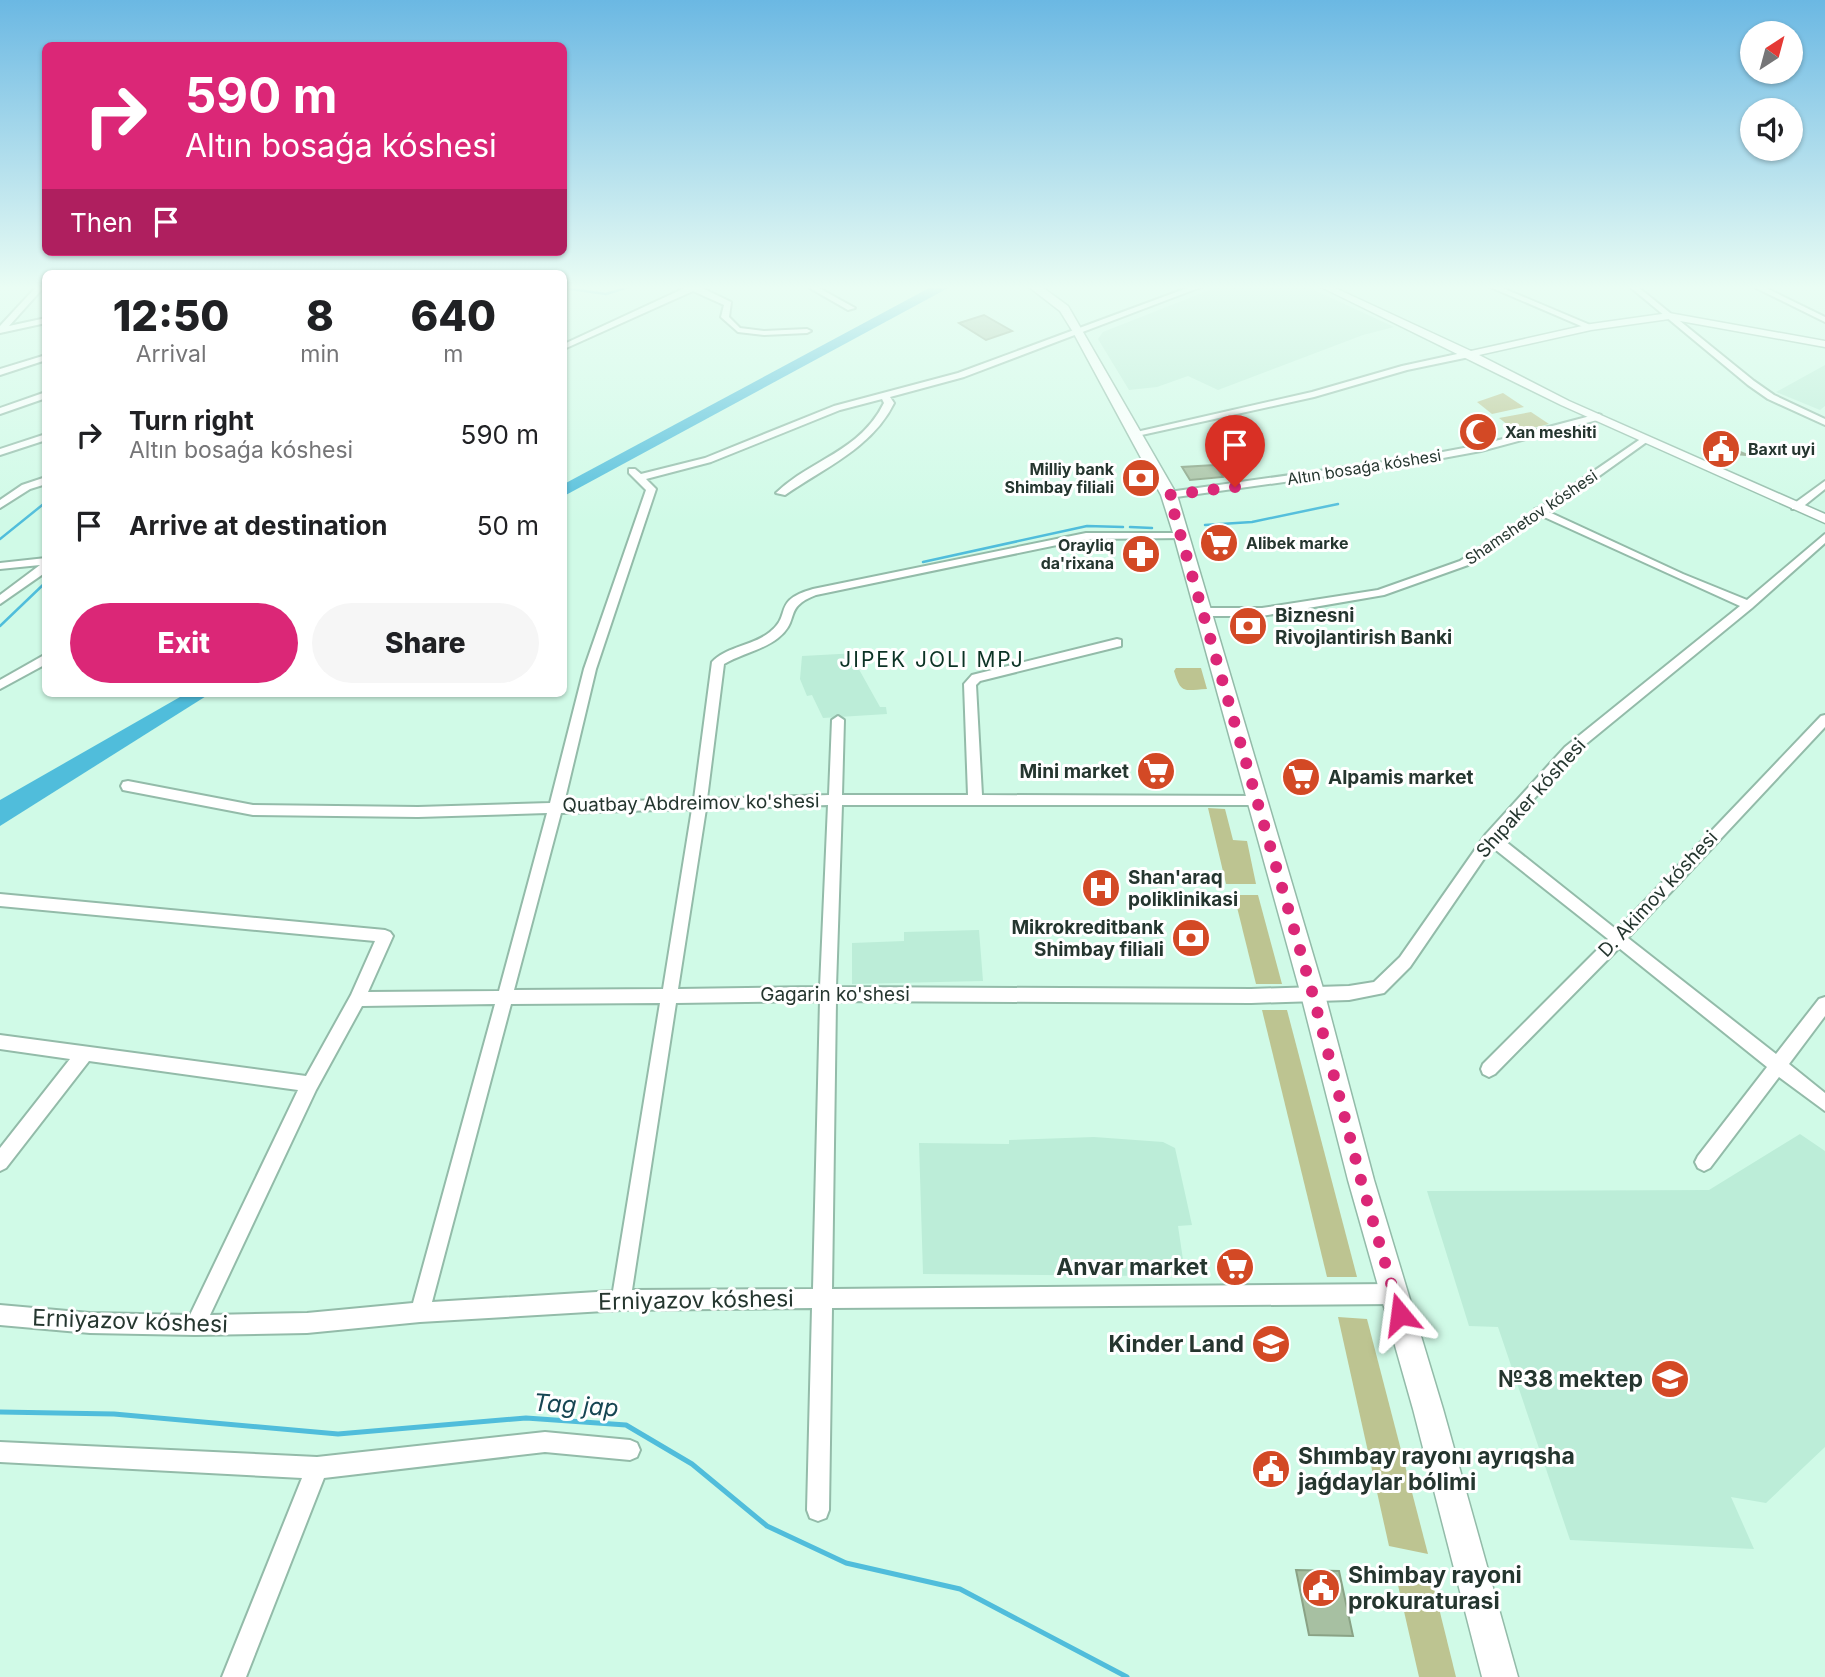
<!DOCTYPE html>
<html lang="en">
<head>
<meta charset="utf-8">
<style>
  body { margin:0; font-family:Inter,sans-serif; background:#f6f6f6; color:#202124; height:100vh; display:flex; flex-direction:column; font-size:26px; white-space:nowrap }
  * { box-sizing:border-box; margin:0 }
  p { font-size:23px; color:#757577 }
  .icon { flex:none; width:38px; height:38px; fill:none; stroke:currentColor; stroke-width:2; stroke-linecap:round; stroke-linejoin:round }
  .map { position:relative; flex:1; overflow:hidden }
  .side { position:absolute; left:42px; top:270px; width:525px; height:427px; display:flex; flex-direction:column; background:#fff; border-radius:10px; box-shadow:0 2px 5px #0004 }
  .side>* { flex:none }
  .guide { position:absolute; left:42px; top:42px; width:525px; height:214px; border-radius:10px; box-shadow:0 2px 5px #0004; background:#db2777; color:#fff; overflow:hidden }
  .needle { width:46px; rotate:36deg }
  .fabs { position:absolute; left:1740px; top:21px; display:grid; gap:14px }
  .fabs a { display:grid; place-items:center; width:63px; height:63px; border-radius:50%; background:#fff; box-shadow:0 2px 5px #0004; font-size:35px }
  .pin { position:absolute; display:grid; place-items:center; width:60px; height:60px; color:#fff; margin:-72px -30px; border-radius:50% 50% 50% 0; rotate:-45deg; box-shadow:0 0 7px #0007 }
  .pin .icon { rotate:45deg }
  .me { position:absolute; width:77px; margin:-38px; rotate:344deg; stroke-linejoin:round; filter:drop-shadow(0 0 5px #0008) }
  .turn { display:flex; align-items:center; gap:24px; height:147px; padding:0 28px; font-size:32px }
  .turn .icon { width:91px; height:91px; stroke-width:2.5 }
  .turn b { display:block; font-size:49px; line-height:60px }
  .then { display:flex; align-items:center; height:66px; padding:0 28px; background:#0003; gap:14px; font-size:26px }
  .eta { display:flex; justify-content:space-evenly; align-items:center; height:119px; text-align:center }
  .eta b { font-size:42px; font-weight:800; line-height:49px }
  .action { display:flex; gap:14px; margin-top:auto; padding:14px 28px }
  .action a { flex:1; height:80px; border-radius:42px; background:#db2777; color:#fff; font-size:28px; font-weight:800; line-height:80px; text-align:center }
  .action a+a { background:#f6f6f6; color:#202124 }
  ul { padding:0; list-style:none }
  li { display:flex; align-items:center; gap:21px; height:91px; padding:0 28px }
  li div { flex:1 }
  li b { display:block; font-size:26px }
  li em { font-style:normal }
  .map>svg:first-child { display:block }
  .built { fill:#bcedd8 }
  .green { fill:#bdc491 }
  .water { fill:#50bddb }
  .lines { fill:none; stroke-linecap:round; stroke-linejoin:round }
  .stream-far1 { stroke:#50bddb; stroke-width:2.5 }
  .stream { stroke:#50bddb; stroke-width:5 }
  .building { fill:#a7c0a2; stroke:#8aa285; stroke-width:2 }
  .minor-casing { stroke:#93bba9; stroke-width:4 }
  .tertiary-casing { stroke:#93bba9; stroke-width:3 }
  .secondary-casing { stroke:#93bba9; stroke-width:3 }
  .minor { fill:#fff; fill-rule:evenodd }
  .tertiary { fill:#fff; fill-rule:evenodd }
  .secondary { fill:#fff; fill-rule:evenodd }
  .route { stroke:#db2777; stroke-width:12; stroke-dasharray:0 21.6 }
  .labels { text-anchor:middle; dominant-baseline:central; stroke-width:6; stroke-linejoin:round; paint-order:stroke }
  .far-poi-label { font-size:16px; font-weight:bold; fill:#25362f; stroke:#fff; text-anchor:start }
  .far-street-label { font-size:16px; fill:#25362f; stroke:#fff }
  .poi-label { font-size:19px; font-weight:bold; fill:#25362f; stroke:#fff; text-anchor:start }
  .street-label { font-size:19px; fill:#25362f; stroke:#fff }
  .neighbourhood-label { font-size:21px; letter-spacing:2px; fill:#0c3325; stroke:#fff }
  .near-poi-label { font-size:23px; font-weight:bold; fill:#25362f; stroke:#fff; text-anchor:end }
  .near-street-label { font-size:23px; fill:#25362f; stroke:#fff }
  .near-water-label { font-size:24px; font-style:italic; fill:#164653; stroke:#fff }
</style>
</head>
<body>
<div class="map">
<svg width="1825" height="1677" viewBox="0 0 1825 1677">
  <rect width="100%" height="100%" fill="#d0fae7"/>
  <!-- built -->
  <g class="built">
    <polygon points="1217,287 1308,287 1394,327 1363,335 1218,390 1188,376 1157,387 1129,390 1098,339 1103,332"/>
    <polygon points="1825,365 1825,406 1820,410 1776,392"/>
    <polygon points="858,653 866,663 856,664 880,707 886,707 887,714 823,718 812,695 807,696 800,679 802,656"/>
    <polygon points="979,930 983,981 852,984 852,943 904,941 904,932"/>
    <polygon points="1800,1134 1825,1151 1825,1447 1766,1503 1731,1497 1754,1549 1570,1540 1498,1327 1469,1326 1427,1191 1709,1190"/>
    <polygon points="1094,1137 1163,1142 1175,1148 1192,1225 1178,1226 1185,1273 1151,1276 923,1274 919,1143 1009,1144 1009,1140"/>
  </g>
  <!-- green -->
  <g class="green">
    <polygon points="1503,393 1524,407 1492,414 1477,402"/>
    <polygon points="1531,412 1549,424 1517,432 1499,418"/>
    <path d="M1176 668H1201L1207 689C1185 690 1181 695 1174 671Z"/>
    <polygon points="1208,808 1225,809 1233,840 1247,841 1256,884 1226,884"/>
    <polygon points="1234,895 1258,895 1282,984 1256,984"/>
    <polygon points="1262,1010 1287,1010 1357,1277 1327,1277"/>
    <polygon points="1338,1317 1367,1319 1428,1554 1389,1546"/>
    <polygon points="1395,1572 1432,1580 1456,1677 1419,1677"/>
  </g>
  <!-- water -->
  <g class="water">
    <polygon points="931,287 950,287 564,496 564,484"/>
    <polygon points="187,693 211,693 0,826 0,800"/>
  </g>
  <g class="lines">
    <!-- stream-far1 -->
    <g class="stream-far1">
      <polyline points="564,288 606,294 629,287"/>
      <polyline points="1205,525 1252,522 1338,504"/>
      <polyline points="1130,527 1152,528"/>
      <polyline points="0,539 46,502"/>
      <polyline points="923,562 1087,526 1123,527"/>
      <polyline points="0,626 46,582"/>
    </g>
    <!-- stream -->
    <polyline class="stream" points="0,1412 114,1414 338,1434 526,1418 626,1425 692,1464 767,1526 846,1563 960,1589 1127,1677"/>
  </g>
  <!-- building -->
  <g class="building">
    <polygon points="984,315 1012,331 986,340 959,323"/>
    <polygon points="1707,438 1745,454 1745,455 1714,452 1709,450"/>
    <polygon points="1215,465 1223,477 1190,480 1182,467"/>
    <polygon points="1296,1570 1339,1571 1353,1636 1309,1635"/>
  </g>
  <g class="lines">
    <defs>
      <g id="minor">
        <polygon points="36,287 44,287 9,326 46,318 46,323 0,333 0,326"/>
        <polygon points="687,287 700,287 731,302 729,317 740,328 764,331 807,329 811,331 807,333 764,335 738,332 721,317 724,305 693,291 564,349 564,344"/>
        <polygon points="808,287 817,287 855,308 848,310"/>
        <path d="M1190 287H1201L964 377 890 397 894 403C872 448 824 468 785 495L776 493C811 459 860 452 884 403L882 399 840 410 711 462 646 479 656 489 596 669 564 803 694 799 712 662C727 646 753 646 770 632 793 614 771 601 813 589L1086 533H1182L1186 534V538L1086 539 816 595C782 608 801 620 778 638 763 650 741 654 724 664L707 799 829 795 832 720 838 716 844 720 842 795H968L964 684 972 675 976 674 1117 639 1121 640V646L980 681 976 685 982 795 1257 796 1262 797 1264 801 1262 805H842L836 987 1251 989 1349 986 1374 982 1400 957 1486 834 1565 747 1740 606 1542 516 1468 565 1384 595 1262 616H1204L1198 612 1204 608H1262L1378 590 1460 561 1535 512V509L1540 508 1645 436 1650 439 1648 441 1549 512 1683 574 1747 600 1825 534V543L1752 608 1575 753 1500 837 1617 930 1821 716 1825 715V727L1628 938 1776 1054 1819 999 1825 997V1016L1789 1064 1825 1093V1111L1779 1077 1710 1168 1704 1171 1698 1168 1695 1162 1698 1156 1767 1067 1619 948 1495 1074 1489 1077 1483 1074 1481 1069 1483 1064 1608 939 1492 847 1410 967 1384 993 1349 1000 1251 1003 836 1001 832 1289 1394 1284 1401 1287 1404 1294 1401 1301 1394 1304 832 1308 829 1510 826 1518 818 1521 810 1518 807 1510 812 1308 621 1310 420 1322 307 1333 195 1335 90 1333 0 1325V1305L90 1313 190 1315 298 1090 89 1061 6 1168 0 1171V1148L70 1059 0 1049V1035L306 1076 351 995 375 941 0 906V894L385 930 390 932 393 936 368 992 499 991 547 813 418 817 253 815 128 791 123 790 121 786 123 782 128 781 253 805 418 807 550 803 584 669 646 490 629 473V469H635L641 474 705 458 834 406 958 373ZM828 805 820 987 678 989 706 809ZM692 809 663 989 514 990 561 813ZM820 1001 813 1289 632 1290 676 1003ZM660 1003 613 1291 432 1302 511 1004ZM495 1004 413 1303 307 1313 210 1315 316 1090 362 1006Z"/>
        <polygon points="1490,287 1500,287 1595,327 1588,329"/>
        <polygon points="1630,287 1638,287 1754,381 1774,395 1825,419 1825,425 1768,399 1748,385"/>
        <polygon points="1754,287 1764,287 1825,317 1825,322"/>
        <polygon points="1471,351 1475,354 1474,356 1407,370 1314,397 1137,436 1132,433 1312,392 1402,366"/>
        <polygon points="46,355 46,360 0,375 0,369"/>
        <polygon points="46,392 46,398 0,414 0,408"/>
        <polygon points="1598,414 1601,415 1601,419 1481,451 1405,465 1169,498 1164,495 1169,492 1405,459 1480,445"/>
        <polygon points="46,434 46,440 0,455 0,449"/>
        <polygon points="46,477 46,484 30,489 0,508 0,500 22,485"/>
        <polygon points="1825,481 1825,489 1800,509 1792,509 1792,505"/>
        <polygon points="46,558 46,572 0,604 0,595 40,565 0,569 0,563"/>
        <polygon points="46,654 46,664 0,689 0,680"/>
        <polygon points="545,1432 630,1440 637,1443 640,1450 637,1457 630,1460 545,1452 324,1478 246,1677 222,1677 302,1478 0,1462 0,1442 317,1457"/>
      </g>
      <polygon id="tertiary" points="1321,287 1333,287 1471,351 1591,324 1669,313 1825,341 1825,347 1669,319 1591,330 1479,355 1569,401 1825,514 1825,523 1561,405"/>
      <polygon id="secondary" points="1029,287 1042,287 1068,306 1177,495 1325,995 1374,1180 1443,1409 1518,1677 1482,1677 1413,1409 1348,1180 1301,995 1174,536 1161,495 1073,332 1060,311"/>
    </defs>
    <!-- minor casing -->
    <use href="#minor" class="minor-casing"/>
    <!-- tertiary casing -->
    <use href="#tertiary" class="tertiary-casing"/>
    <!-- secondary casing -->
    <use href="#secondary" class="secondary-casing"/>
    <!-- minor -->
    <use href="#minor" class="minor"/>
    <!-- tertiary -->
    <use href="#tertiary" class="tertiary"/>
    <!-- secondary -->
    <use href="#secondary" class="secondary"/>
  </g>
  <!-- sky -->
  <linearGradient id="sky" x2="0" y2="1"><stop stop-color="#6bb8e3"/><stop offset="0.55" stop-color="#eafdf4"/><stop offset="1" stop-color="#eafdf4" stop-opacity="0"/></linearGradient>
  <rect width="1825" height="522" fill="url(#sky)"/>
  <g class="lines">
    <!-- route -->
    <polyline class="route" points="1235,487 1169,495 1313,995 1361,1180 1400,1314"/>
  </g>
  <!-- icons -->
  <defs>
    <symbol id="mosque-disc" viewBox="-11 -11 22 22"><circle r="9.5" fill="#d34925" stroke="#fff"/><path d="M3.5-4.9A6 6 0 1 0 3.5 4.9A5 5 0 1 1 3.5-4.9Z" fill="#fff"/></symbol>
    <symbol id="civic-disc" viewBox="-11 -11 22 22"><circle r="9.5" fill="#d34925" stroke="#fff"/><path d="M-.6-6.5H3V-4.5H.6V-3L4-1V1h2V6H-6V1h2V-1L-.6-3ZM-1.2 2.5V6h2.4V2.5Z" fill="#fff"/></symbol>
    <symbol id="bank-disc" viewBox="-11 -11 22 22"><circle r="9.5" fill="#d34925" stroke="#fff"/><path d="M-6-4H6V4H-6ZM0-2.3a2.3 2.3 0 1 0 0 4.6a2.3 2.3 0 1 0 0-4.6Z" fill="#fff"/></symbol>
    <symbol id="supermarket-disc" viewBox="-11 -11 22 22"><circle r="9.5" fill="#d34925" stroke="#fff"/><path d="M-6-5.5h2.5l.6 2H6L4.5 2H-2.5L-4.4-4H-6ZM-1.5 3.2a1.3 1.3 0 1 0 .1 0ZM3 3.2a1.3 1.3 0 1 0 .1 0Z" fill="#fff"/></symbol>
    <symbol id="pharmacy-disc" viewBox="-11 -11 22 22"><circle r="9.5" fill="#d34925" stroke="#fff"/><path d="M-2-6h4v4h4v4h-4v4h-4v-4h-4v-4h4Z" fill="#fff"/></symbol>
    <symbol id="hospital-disc" viewBox="-11 -11 22 22"><circle r="9.5" fill="#d34925" stroke="#fff"/><path d="M-5-5h3v3.5h4V-5h3V5h-3V1.5h-4V5h-3Z" fill="#fff"/></symbol>
    <symbol id="school-disc" viewBox="-11 -11 22 22"><circle r="9.5" fill="#d34925" stroke="#fff"/><path d="M0-5L7-2L0 1L-7-2ZM-4 1L0 2.5L4 1V4Q0 6-4 4Z" fill="#fff"/></symbol>
  </defs>
  <g fill-rule="evenodd">
    <use href="#mosque-disc" x="1456" y="410" width="44" height="44"/>
    <use href="#civic-disc" x="1699" y="427" width="44" height="44"/>
    <use href="#bank-disc" x="1119" y="456" width="44" height="44"/>
    <use href="#supermarket-disc" x="1197" y="521" width="44" height="44"/>
    <use href="#pharmacy-disc" x="1119" y="532" width="44" height="44"/>
    <use href="#bank-disc" x="1226" y="604" width="44" height="44"/>
    <use href="#supermarket-disc" x="1134" y="749" width="44" height="44"/>
    <use href="#supermarket-disc" x="1279" y="755" width="44" height="44"/>
    <use href="#hospital-disc" x="1079" y="866" width="44" height="44"/>
    <use href="#bank-disc" x="1169" y="916" width="44" height="44"/>
    <use href="#supermarket-disc" x="1213" y="1245" width="44" height="44"/>
    <use href="#school-disc" x="1249" y="1322" width="44" height="44"/>
    <use href="#school-disc" x="1648" y="1357" width="44" height="44"/>
    <use href="#civic-disc" x="1249" y="1447" width="44" height="44"/>
    <use href="#civic-disc" x="1299" y="1566" width="44" height="44"/>
  </g>
  <g class="labels">
    <!-- far-poi labels -->
    <g class="far-poi-label">
      <text x="1505" y="432">Xan meshiti</text>
      <text x="1748" y="449">Baxıt uyi</text>
      <text x="1114" y="469" text-anchor="end">Milliy bank<tspan x="1114" dy="18">Shimbay filiali</tspan></text>
      <text x="1246" y="543">Alibek marke</text>
      <text x="1114" y="545" text-anchor="end">Orayliq<tspan x="1114" dy="18">da'rixana</tspan></text>
    </g>
    <!-- far-street labels -->
    <g class="far-street-label">
      <text transform="translate(1364 467) rotate(-9)">Altın bosaǵa kóshesi</text>
      <text transform="translate(1531 517) rotate(-34)">Shamshetov kóshesi</text>
    </g>
    <!-- poi labels -->
    <g class="poi-label">
      <text x="1275" y="615">Biznesni<tspan x="1275" dy="22">Rivojlantirish Banki</tspan></text>
      <text x="1129" y="771" text-anchor="end">Mini market</text>
      <text x="1328" y="777">Alpamis market</text>
      <text x="1128" y="877">Shan'araq<tspan x="1128" dy="22">poliklinikasi</tspan></text>
      <text x="1164" y="927" text-anchor="end">Mikrokreditbank<tspan x="1164" dy="22">Shimbay filiali</tspan></text>
    </g>
    <!-- street labels -->
    <g class="street-label">
      <text transform="translate(1531 798) rotate(-48)">Shıpaker kóshesi</text>
      <text transform="translate(691 803) rotate(-1)">Quatbay Abdreimov ko'shesi</text>
      <text transform="translate(1658 894) rotate(-47)">D. Akimov kóshesi</text>
      <text x="835" y="994">Gagarin ko'shesi</text>
    </g>
    <!-- neighbourhood labels -->
    <g class="neighbourhood-label">
      <text x="932" y="659">JIPEK JOLI MPJ</text>
    </g>
    <!-- near-poi labels -->
    <g class="near-poi-label">
      <text x="1208" y="1267">Anvar market</text>
      <text x="1244" y="1344">Kinder Land</text>
      <text x="1643" y="1379">№38 mektep</text>
      <text x="1298" y="1456" text-anchor="start">Shımbay rayonı ayrıqsha<tspan x="1298" dy="26">jaǵdaylar bólimi</tspan></text>
      <text x="1348" y="1575" text-anchor="start">Shimbay rayoni<tspan x="1348" dy="26">prokuraturasi</tspan></text>
    </g>
    <!-- near-street labels -->
    <g class="near-street-label">
      <text transform="translate(696 1300) rotate(-1)">Erniyazov kóshesi</text>
      <text transform="translate(130 1321) rotate(2)">Erniyazov kóshesi</text>
    </g>
    <!-- near-water labels -->
    <g class="near-water-label">
      <text transform="translate(576 1405) rotate(4)">Tag jap</text>
    </g>
  </g>
</svg>
<div class="fabs">
<a><svg class="needle" viewBox="-14 -14 28 28"><path d="M0-13l5 13h-10z" fill="#e53935"/><path d="M0 13l5-13h-10z" fill="#757577"/></svg></a>
<a><svg class="icon" aria-label="sound" viewBox="0 0 24 24"><path d="M4 9h4l5-4v14l-5-4H4zM17 9q2 3 0 6"/></svg></a>
</div>
<div class="pin" style="left:1235px;top:487px;background:#d93025"><svg class="icon" aria-label="arrive" viewBox="0 0 24 24"><path d="M6 21V4h12l-3 4 3 4H6"/></svg></div>
<svg class="me" style="left:1400px;top:1314px" viewBox="-20 -20 40 40"><path d="M0-17L14 15 0 8-14 15z" fill="#db2777" stroke="#fff" stroke-width="4"/></svg>
<div class="guide">
<div class="turn"><svg class="icon" aria-label="right" viewBox="0 0 24 24"><path d="M7 20v-9h11M14 6l5 5-5 5"/></svg><div><b>590 m</b>Altın bosaǵa kóshesi</div></div>
<div class="then">Then<svg class="icon" aria-label="arrive" viewBox="0 0 24 24"><path d="M6 21V4h12l-3 4 3 4H6"/></svg></div>
</div>
<section class="side">
<div class="eta">
<div><b>12:50</b><p>Arrival</p></div>
<div><b>8</b><p>min</p></div>
<div><b>640</b><p>m</p></div>
</div>
<ul>
<li><svg class="icon" aria-label="right" viewBox="0 0 24 24"><path d="M7 20v-9h11M14 6l5 5-5 5"/></svg><div><b>Turn right</b><p>Altın bosaǵa kóshesi</p></div><em>590 m</em></li>
<li><svg class="icon" aria-label="arrive" viewBox="0 0 24 24"><path d="M6 21V4h12l-3 4 3 4H6"/></svg><div><b>Arrive at destination</b></div><em>50 m</em></li>
</ul>
<div class="action"><a>Exit</a><a>Share</a></div>
</section>
</div>
</body>
</html>
